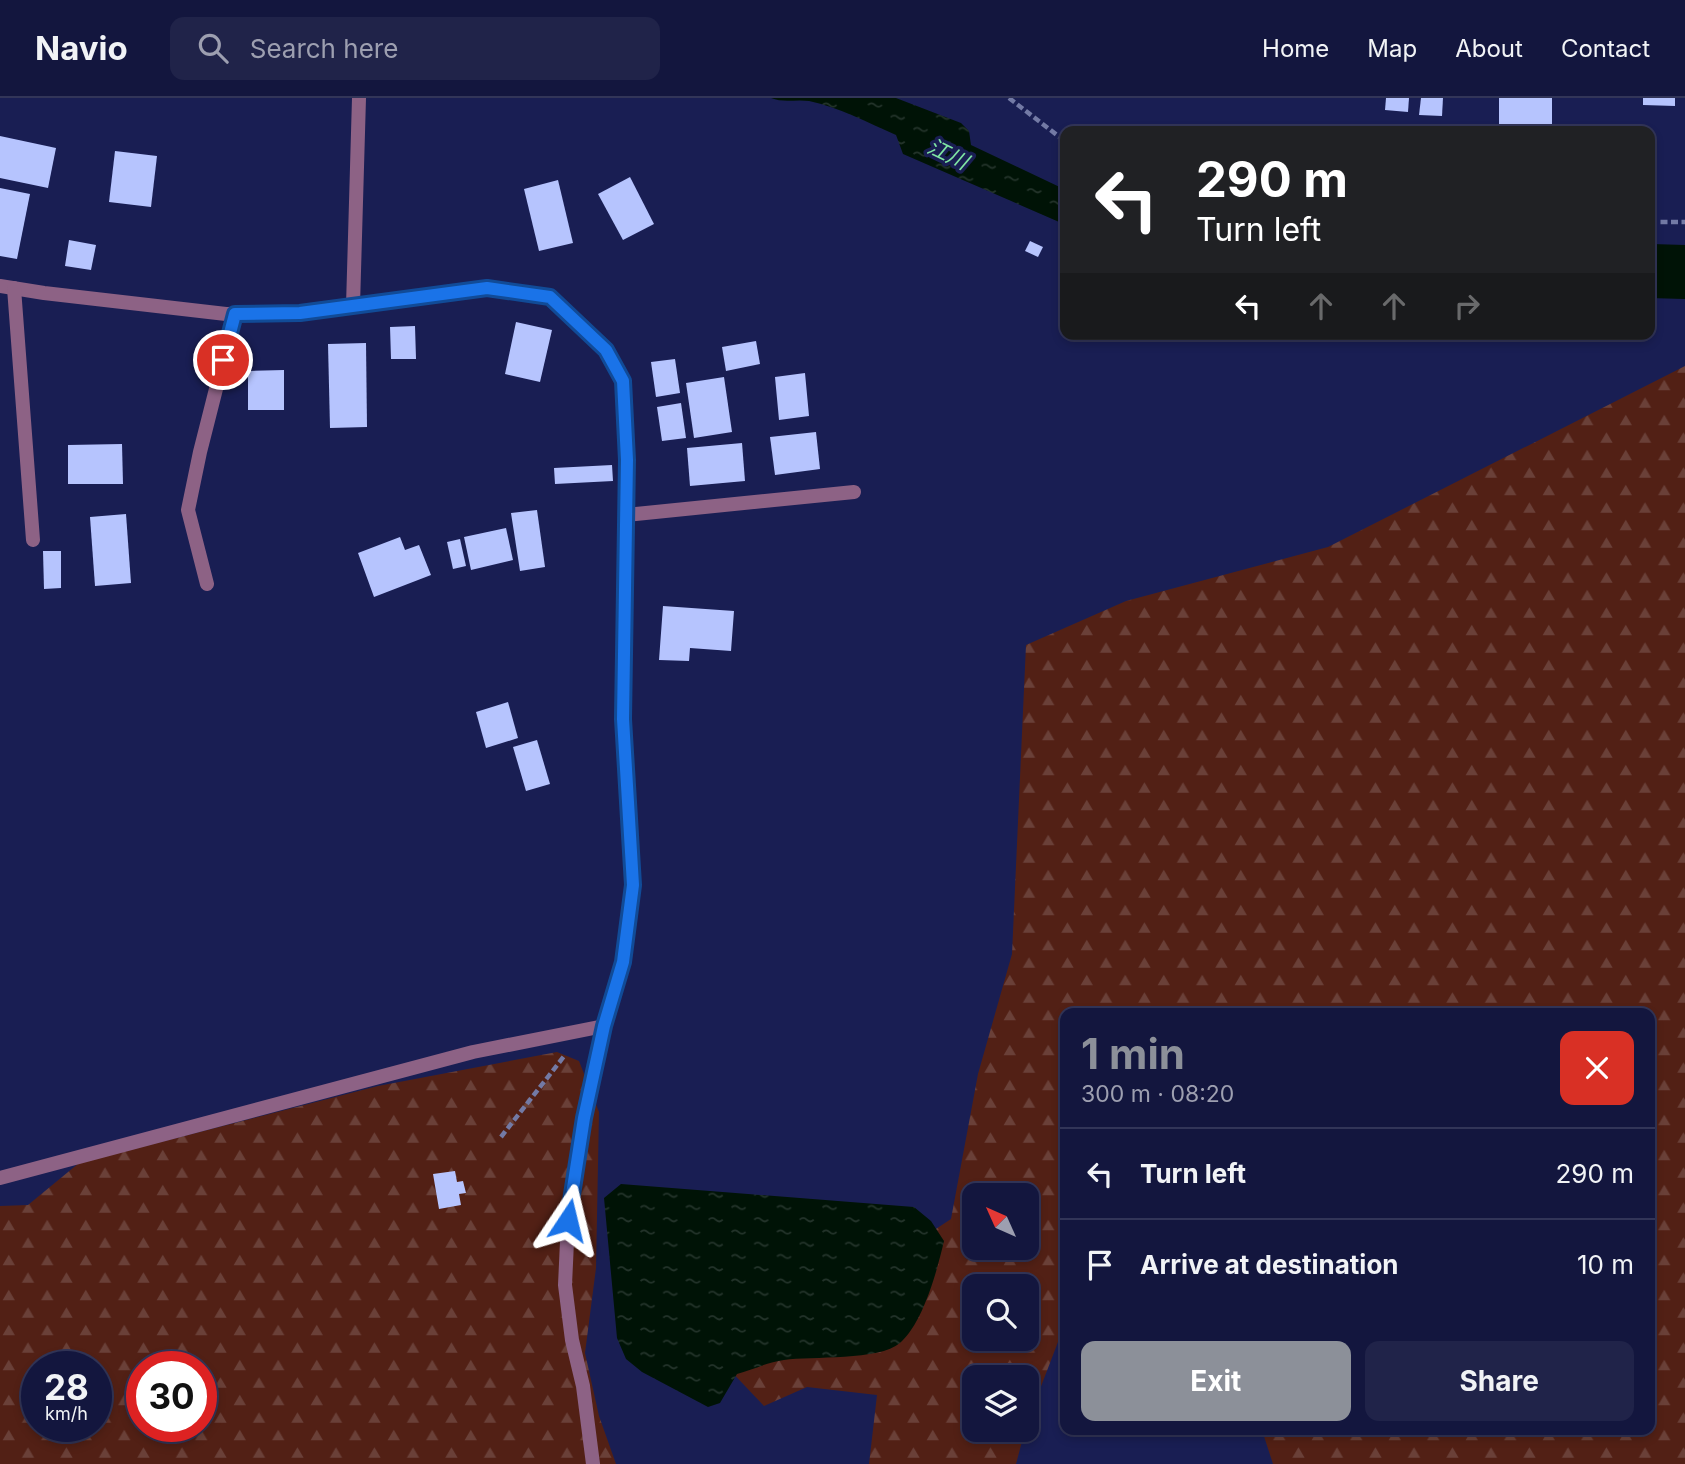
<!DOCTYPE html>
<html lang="en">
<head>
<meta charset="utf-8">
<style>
  body { margin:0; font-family:Inter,"Noto Sans JP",sans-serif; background:#202349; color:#f1f3f6; height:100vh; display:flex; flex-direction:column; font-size:26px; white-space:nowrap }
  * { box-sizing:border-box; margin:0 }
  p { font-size:23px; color:#9d9fb0 }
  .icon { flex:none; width:38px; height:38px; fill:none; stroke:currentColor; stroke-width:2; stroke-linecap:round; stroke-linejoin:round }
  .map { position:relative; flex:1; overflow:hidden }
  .details { position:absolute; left:1060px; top:910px; width:595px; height:427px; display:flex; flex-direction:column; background:#13163e; border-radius:14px; box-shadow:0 4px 10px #0003,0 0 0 2px #323558 }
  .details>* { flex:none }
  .banner { position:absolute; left:1060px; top:28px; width:595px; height:214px; border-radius:14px; box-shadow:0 4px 10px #0003,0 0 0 2px #323558; background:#202124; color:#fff; overflow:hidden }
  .needle { width:46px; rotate:315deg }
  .fabs { position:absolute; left:962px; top:1085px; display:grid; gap:14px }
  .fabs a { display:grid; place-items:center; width:77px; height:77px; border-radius:14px; background:#13163e; box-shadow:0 4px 10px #0003,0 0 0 2px #323558; font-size:35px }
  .speed { position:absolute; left:21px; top:1253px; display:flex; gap:14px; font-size:35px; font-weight:700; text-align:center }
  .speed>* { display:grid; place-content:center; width:91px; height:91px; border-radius:50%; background:#13163e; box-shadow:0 4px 10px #0003,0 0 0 2px #323558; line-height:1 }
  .speed small { font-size:18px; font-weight:400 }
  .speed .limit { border:10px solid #d22; background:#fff; color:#111 }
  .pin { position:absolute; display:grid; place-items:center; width:60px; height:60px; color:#fff; margin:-30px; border:4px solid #fff; border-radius:50%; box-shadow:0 2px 7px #0007 }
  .me { position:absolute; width:77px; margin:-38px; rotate:10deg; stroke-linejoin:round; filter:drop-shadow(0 0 5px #0008) }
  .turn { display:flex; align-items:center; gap:24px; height:147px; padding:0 21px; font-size:32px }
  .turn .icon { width:91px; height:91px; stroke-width:2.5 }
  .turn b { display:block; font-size:49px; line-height:60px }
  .lanes { display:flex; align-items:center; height:66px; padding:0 21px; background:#0003; justify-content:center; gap:35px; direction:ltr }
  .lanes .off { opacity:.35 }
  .round { display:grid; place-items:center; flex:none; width:74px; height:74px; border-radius:14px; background:#202349 }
  .headline { display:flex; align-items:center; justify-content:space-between; height:119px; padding:0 21px }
  h1 { font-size:42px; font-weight:700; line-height:52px; color:#8c9099 }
  .primary-button { display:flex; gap:14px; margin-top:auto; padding:14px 21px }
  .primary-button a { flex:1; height:80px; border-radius:14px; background:#8c9099; color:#fff; font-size:28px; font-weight:700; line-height:80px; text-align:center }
  .primary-button a+a { background:#202349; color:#f1f3f6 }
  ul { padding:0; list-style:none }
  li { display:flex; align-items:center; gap:21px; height:91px; padding:0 21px; border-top:2px solid #323558 }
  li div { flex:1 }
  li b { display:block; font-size:26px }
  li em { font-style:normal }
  header { display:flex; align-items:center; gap:42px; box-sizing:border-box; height:98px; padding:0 35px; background:#13163e; border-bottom:2px solid #323558 }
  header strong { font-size:33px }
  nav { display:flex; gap:38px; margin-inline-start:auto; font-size:24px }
  .search { width:490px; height:63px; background:#202349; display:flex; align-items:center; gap:18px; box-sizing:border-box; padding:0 24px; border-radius:14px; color:#9d9fb0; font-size:26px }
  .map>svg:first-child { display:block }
  .forest { fill:url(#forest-firs); fill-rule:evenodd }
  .water { fill:url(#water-ripples) }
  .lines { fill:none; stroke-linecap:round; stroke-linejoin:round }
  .river { stroke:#001306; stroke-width:54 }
  .building { fill:#b6c4fe }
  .path { stroke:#737aa5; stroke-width:4.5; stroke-dasharray:7 3.5; stroke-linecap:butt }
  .street { stroke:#8d6285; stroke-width:14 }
  .route-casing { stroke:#114b97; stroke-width:18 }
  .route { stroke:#1a73e8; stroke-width:12 }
  .labels { text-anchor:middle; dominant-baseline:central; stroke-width:7; stroke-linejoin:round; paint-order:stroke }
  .water-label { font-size:21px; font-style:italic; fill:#80e6a4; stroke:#191e53 }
</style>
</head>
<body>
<header>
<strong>Navio</strong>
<div class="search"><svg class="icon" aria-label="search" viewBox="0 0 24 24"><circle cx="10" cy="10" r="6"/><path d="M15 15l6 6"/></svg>Search here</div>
<nav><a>Home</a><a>Map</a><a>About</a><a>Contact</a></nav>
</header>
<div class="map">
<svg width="1685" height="1366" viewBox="0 0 1685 1366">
  <defs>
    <pattern id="forest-firs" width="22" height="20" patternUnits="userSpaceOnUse" patternTransform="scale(1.75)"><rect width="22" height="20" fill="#522015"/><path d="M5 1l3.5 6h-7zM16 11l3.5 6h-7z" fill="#6a4038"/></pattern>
    <pattern id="water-ripples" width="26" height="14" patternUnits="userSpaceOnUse" patternTransform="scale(1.75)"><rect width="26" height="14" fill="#001306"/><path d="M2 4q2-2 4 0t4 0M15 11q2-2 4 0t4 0" fill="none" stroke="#24342b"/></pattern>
  </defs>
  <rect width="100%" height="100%" fill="#191e53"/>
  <!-- forest -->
  <g class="forest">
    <path d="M1685 268V1366H1273L1262 1332H1650V915H1066V1223L1027 1325V1279H975V1332H1025L1016 1366H869L877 1297 807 1289 764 1308 727 1269 951 1121 978 976 1012 856 1026 547 1126 503 1328 449ZM975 1097H1027V1150H975ZM975 1188H1027V1241H975Z"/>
    <path d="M557 954 579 963 599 1014 596 1170 585 1255 599 1318 616 1366H0V1108L28 1107 79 1065 378 988ZM37 1269H96V1328H37ZM142 1269H201V1328H142Z"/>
  </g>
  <!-- water -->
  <g class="water">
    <path d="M771 0H896L961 25 969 33 971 47 1066 92V127L903 56 896 37C868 25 839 9 809 3 796 1 783 5 771 0Z"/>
    <path d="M621 1086 914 1109 931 1123 944 1143C937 1173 923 1225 900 1245 879 1263 812 1258 784 1262 768 1264 752 1272 737 1276L720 1305 708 1309 642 1274 626 1261 617 1240 604 1100Z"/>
  </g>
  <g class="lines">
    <!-- river -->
    <polyline class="river" points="1650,173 1685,174"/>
  </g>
  <!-- building -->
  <g class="building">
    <polygon points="1386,0 1409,0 1408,14 1385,12"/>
    <polygon points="1421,0 1443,0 1442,18 1419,17"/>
    <rect x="1499" y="0" width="53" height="32"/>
    <polygon points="1643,0 1675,0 1675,8 1643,7"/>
    <polygon points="0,38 56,50 48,90 0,80"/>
    <polygon points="115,53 157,58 151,109 109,104"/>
    <polygon points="630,79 654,126 623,142 598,96"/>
    <polygon points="558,82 573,145 539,153 524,91"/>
    <polygon points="0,90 30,96 17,161 0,158"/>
    <polygon points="69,142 96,147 91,172 65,168"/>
    <polygon points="1030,143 1043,149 1038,159 1025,153"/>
    <polygon points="516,224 552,232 540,284 505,276"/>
    <polygon points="415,228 416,261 391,261 390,229"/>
    <polygon points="756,243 760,266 726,273 722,249"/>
    <polygon points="366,245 367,329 330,330 328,246"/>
    <polygon points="675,261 680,295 656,299 651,264"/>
    <polygon points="284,272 284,312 248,312 248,273"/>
    <polygon points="805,275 809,318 779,322 775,279"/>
    <polygon points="724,279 732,334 694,340 686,285"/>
    <polygon points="681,305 686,340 662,343 657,309"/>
    <polygon points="816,334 820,371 775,377 770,339"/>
    <polygon points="742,345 745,383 690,388 687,350"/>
    <polygon points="122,346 123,386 68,386 68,347"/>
    <polygon points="612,367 613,383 555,386 554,370"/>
    <polygon points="537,412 545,469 520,473 511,415"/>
    <polygon points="126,416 131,485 95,488 90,419"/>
    <polygon points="506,430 513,462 471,472 464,439"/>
    <polygon points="400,439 405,452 419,447 431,477 374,499 358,455"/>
    <polygon points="460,441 466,468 453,471 447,444"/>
    <polygon points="43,453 61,453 61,490 44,491"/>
    <polygon points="663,508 734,513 731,553 690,550 689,563 659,562"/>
    <polygon points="508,604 518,640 486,650 476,614"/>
    <polygon points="537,642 550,686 526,693 513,649"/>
    <polygon points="455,1073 457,1084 463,1083 466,1095 459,1096 461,1107 439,1111 433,1076"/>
  </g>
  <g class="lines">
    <!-- path -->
    <g class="path">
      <polyline points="1009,0 1066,44"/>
      <polyline points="1650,124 1685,124"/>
      <polyline points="501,1039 565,957"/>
    </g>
    <!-- street -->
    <g class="street">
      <polyline points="0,188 44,195 226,216 301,215 487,190 550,199 606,252 623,283 627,362 623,621 633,787 623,864 604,928 584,1020 568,1122 565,1187 572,1242 583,1288 593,1366"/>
      <polyline points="14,190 33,442"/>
      <polyline points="353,208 359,0"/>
      <polyline points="626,417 854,394"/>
      <polyline points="207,486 188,412 200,354 235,216"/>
      <polyline points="0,1080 473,954 604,928"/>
    </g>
  </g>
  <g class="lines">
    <defs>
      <polyline id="route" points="223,262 235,216 300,215 487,190 550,199 606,252 623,283 627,362 623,621 633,787 623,864 604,928 584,1020 568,1122"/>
    </defs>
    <!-- route casing -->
    <use href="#route" class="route-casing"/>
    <!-- route -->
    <use href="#route" class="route"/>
  </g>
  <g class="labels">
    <!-- water labels -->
    <g class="water-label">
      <text transform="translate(948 56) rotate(26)">江川</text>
    </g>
  </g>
</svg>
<div class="fabs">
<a><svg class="needle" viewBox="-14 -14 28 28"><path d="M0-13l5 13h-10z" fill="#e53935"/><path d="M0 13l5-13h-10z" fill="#9d9fb0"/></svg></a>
<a><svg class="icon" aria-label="search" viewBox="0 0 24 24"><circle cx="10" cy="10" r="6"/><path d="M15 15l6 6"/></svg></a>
<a><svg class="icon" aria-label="layers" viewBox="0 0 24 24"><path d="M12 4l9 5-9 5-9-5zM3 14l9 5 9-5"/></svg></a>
</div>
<div class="speed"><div>28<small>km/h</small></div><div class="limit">30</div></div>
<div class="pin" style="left:223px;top:262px;background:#d93025"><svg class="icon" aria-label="arrive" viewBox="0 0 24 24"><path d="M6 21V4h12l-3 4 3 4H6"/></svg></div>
<svg class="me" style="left:568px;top:1122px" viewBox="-20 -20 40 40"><path d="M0-17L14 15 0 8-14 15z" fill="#1a73e8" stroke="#fff" stroke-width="4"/></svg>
<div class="banner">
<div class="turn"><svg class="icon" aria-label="left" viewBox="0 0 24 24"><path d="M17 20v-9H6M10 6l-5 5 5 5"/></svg><div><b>290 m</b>Turn left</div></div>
<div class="lanes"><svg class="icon" aria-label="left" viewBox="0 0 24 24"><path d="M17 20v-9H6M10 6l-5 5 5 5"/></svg><svg class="icon off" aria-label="ahead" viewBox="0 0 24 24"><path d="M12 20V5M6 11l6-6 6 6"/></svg><svg class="icon off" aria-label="ahead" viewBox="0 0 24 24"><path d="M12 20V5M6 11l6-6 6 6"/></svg><svg class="icon off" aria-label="right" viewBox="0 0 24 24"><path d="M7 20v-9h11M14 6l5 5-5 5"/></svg></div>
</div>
<section class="details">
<div class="headline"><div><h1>1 min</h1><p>300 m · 08:20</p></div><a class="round" style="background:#d93025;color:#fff"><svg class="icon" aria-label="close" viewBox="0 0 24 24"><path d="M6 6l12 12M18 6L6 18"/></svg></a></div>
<ul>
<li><svg class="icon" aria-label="left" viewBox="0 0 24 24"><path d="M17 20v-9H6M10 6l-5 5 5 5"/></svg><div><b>Turn left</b></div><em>290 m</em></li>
<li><svg class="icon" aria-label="arrive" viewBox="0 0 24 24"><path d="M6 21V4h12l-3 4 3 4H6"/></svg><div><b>Arrive at destination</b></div><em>10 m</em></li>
</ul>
<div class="primary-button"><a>Exit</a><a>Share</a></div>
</section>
</div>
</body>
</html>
